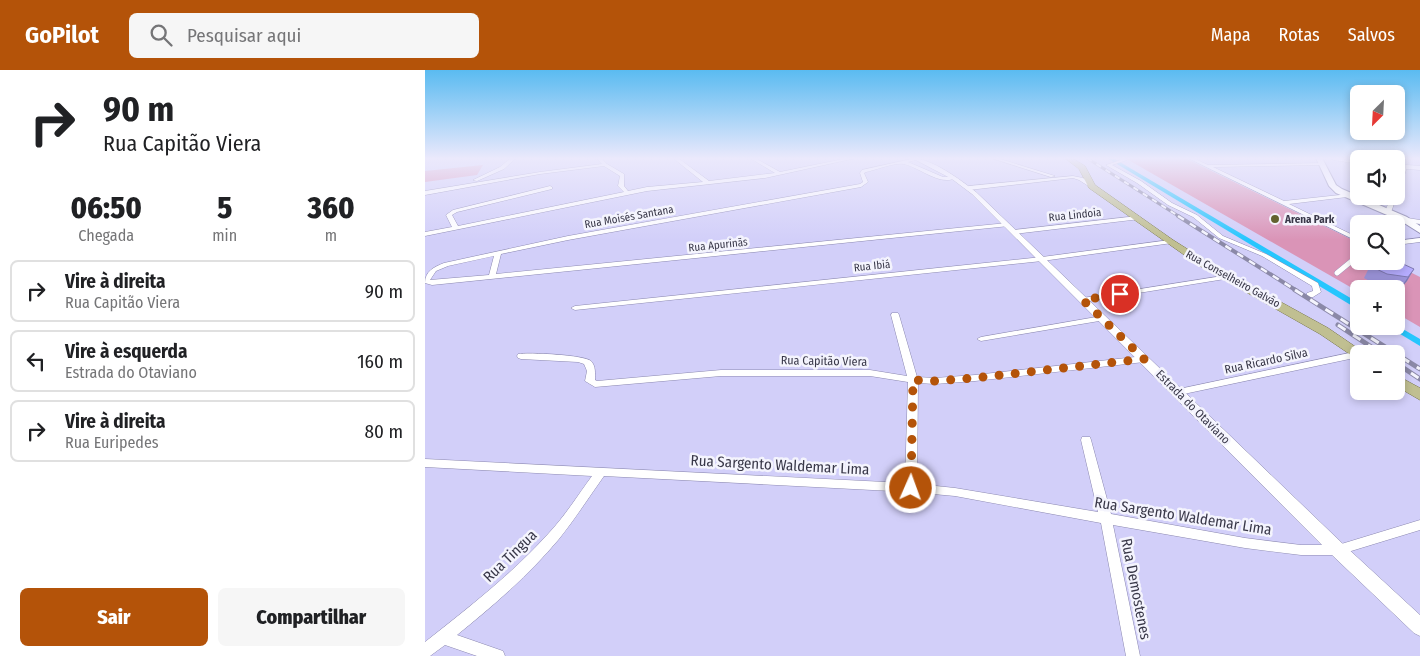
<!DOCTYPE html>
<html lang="pt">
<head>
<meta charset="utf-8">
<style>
  body { margin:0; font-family:"Fira Sans Condensed",sans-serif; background:#f6f6f6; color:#202124; height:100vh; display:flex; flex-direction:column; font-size:19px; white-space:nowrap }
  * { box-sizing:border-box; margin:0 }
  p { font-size:16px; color:#757577 }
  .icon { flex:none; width:28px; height:28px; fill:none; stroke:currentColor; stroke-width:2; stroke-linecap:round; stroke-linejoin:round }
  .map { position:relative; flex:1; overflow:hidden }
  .side { display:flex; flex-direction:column; background:#fff; width:425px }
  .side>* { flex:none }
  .guide { background:#fff; color:#202124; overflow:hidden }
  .needle { width:32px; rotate:204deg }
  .fabs { position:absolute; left:925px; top:15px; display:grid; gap:10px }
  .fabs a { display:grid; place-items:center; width:55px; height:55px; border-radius:8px; background:#fff; box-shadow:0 2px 8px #0003; font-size:25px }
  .pin { position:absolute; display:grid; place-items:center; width:42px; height:42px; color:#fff; margin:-21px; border:2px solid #fff; border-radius:50%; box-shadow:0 1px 5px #0007 }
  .me { position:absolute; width:55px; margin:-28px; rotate:2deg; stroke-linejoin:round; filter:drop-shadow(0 0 4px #0008) }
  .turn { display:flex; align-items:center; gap:18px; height:105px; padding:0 20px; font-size:22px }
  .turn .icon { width:65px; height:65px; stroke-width:2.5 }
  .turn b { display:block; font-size:35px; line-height:42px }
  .eta { display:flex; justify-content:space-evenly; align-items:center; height:85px; text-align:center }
  .eta b { font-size:30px; font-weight:800; line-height:35px }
  .primary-button { display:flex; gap:10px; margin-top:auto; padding:10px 20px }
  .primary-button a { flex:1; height:58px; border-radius:8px; background:#b45309; color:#fff; font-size:20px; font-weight:800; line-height:58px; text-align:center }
  .primary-button a+a { background:#f6f6f6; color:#202124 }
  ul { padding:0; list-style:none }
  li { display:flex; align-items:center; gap:15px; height:62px; margin:0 10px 8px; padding:0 10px; border:2px solid #e0e0e0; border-radius:8px }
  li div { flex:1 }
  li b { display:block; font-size:19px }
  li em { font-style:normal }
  header { display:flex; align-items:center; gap:30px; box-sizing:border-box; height:70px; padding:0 25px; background:#b45309; color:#fff }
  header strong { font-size:24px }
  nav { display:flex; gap:28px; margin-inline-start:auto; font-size:18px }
  .search { width:350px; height:45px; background:#f6f6f6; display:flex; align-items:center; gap:12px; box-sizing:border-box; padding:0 18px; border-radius:8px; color:#757577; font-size:19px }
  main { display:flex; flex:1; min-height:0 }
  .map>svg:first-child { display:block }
  .green { fill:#da94b7 }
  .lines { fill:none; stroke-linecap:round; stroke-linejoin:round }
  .canal { fill:#26c6fe; fill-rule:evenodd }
  .pedestrian-casing { stroke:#8b88b0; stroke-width:5.5 }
  .minor-casing { stroke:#8b88b0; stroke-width:1 }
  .tertiary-casing { stroke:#8b88b0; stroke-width:1 }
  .secondary-casing { stroke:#8b88b0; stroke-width:2 }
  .primary-casing { stroke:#757448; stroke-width:1 }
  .pedestrian { stroke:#fff; stroke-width:5 }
  .minor { fill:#fff; fill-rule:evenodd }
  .tertiary { fill:#fff; fill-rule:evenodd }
  .secondary { fill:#fff; fill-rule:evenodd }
  .primary { fill:#c0bf91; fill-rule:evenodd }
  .rail-far2-casing { stroke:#8b89a7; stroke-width:3 }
  .rail-far1-casing { stroke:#8b89a7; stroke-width:4 }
  .rail-casing { stroke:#8b89a7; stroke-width:5 }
  .rail-far2 { stroke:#f4f4fd; stroke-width:2; stroke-dasharray:5.5; stroke-linecap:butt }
  .rail-far1 { stroke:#f4f4fd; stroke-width:2.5; stroke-dasharray:7; stroke-linecap:butt }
  .rail { stroke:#f4f4fd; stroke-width:3; stroke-dasharray:9; stroke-linecap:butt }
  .wall { fill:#9d95db }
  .shaded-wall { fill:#7f79b2 }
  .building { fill:#b6adff; stroke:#7f79b2 }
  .route { stroke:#b45309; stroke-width:9; stroke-dasharray:0 16.2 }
  .poi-dot { fill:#62622f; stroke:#f4f4fd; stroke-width:2 }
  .labels { text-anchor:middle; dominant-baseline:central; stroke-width:5; stroke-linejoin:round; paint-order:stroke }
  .far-street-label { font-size:11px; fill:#393849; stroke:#f4f4fd }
  .far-poi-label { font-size:11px; font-weight:bold; fill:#393849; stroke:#f4f4fd; text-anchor:start }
  .street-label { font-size:12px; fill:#393849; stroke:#f4f4fd }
  .near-street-label { font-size:15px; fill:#393849; stroke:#f4f4fd }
</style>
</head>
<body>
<header>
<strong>GoPilot</strong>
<div class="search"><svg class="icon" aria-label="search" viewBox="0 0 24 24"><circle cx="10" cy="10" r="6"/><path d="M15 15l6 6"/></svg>Pesquisar aqui</div>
<nav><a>Mapa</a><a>Rotas</a><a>Salvos</a></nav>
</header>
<main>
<section class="side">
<div class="guide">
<div class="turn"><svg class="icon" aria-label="right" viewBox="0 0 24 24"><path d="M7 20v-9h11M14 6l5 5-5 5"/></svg><div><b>90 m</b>Rua Capitão Viera</div></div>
</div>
<div class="eta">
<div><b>06:50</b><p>Chegada</p></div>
<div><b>5</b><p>min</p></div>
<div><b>360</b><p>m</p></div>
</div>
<ul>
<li><svg class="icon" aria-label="right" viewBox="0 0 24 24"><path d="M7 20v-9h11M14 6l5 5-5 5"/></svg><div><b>Vire à direita</b><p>Rua Capitão Viera</p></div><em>90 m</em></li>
<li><svg class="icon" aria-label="left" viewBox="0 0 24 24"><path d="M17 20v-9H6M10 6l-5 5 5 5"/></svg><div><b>Vire à esquerda</b><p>Estrada do Otaviano</p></div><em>160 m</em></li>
<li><svg class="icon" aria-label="right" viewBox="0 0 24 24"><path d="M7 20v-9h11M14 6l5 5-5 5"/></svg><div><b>Vire à direita</b><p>Rua Euripedes</p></div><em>80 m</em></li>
</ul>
<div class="primary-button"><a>Sair</a><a>Compartilhar</a></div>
</section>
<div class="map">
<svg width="995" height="586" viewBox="0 0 995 586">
  <rect width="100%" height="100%" fill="#d2cff9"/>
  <!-- green -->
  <g class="green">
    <polygon points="700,88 760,88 934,173 934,191 963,191 995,207 995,257 971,243 971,219 934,219 934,222"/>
    <polygon points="58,95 52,105 0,112 0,101"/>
  </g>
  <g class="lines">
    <!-- canal -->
    <g class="canal">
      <polygon points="682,88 688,88 934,233 934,240"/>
      <polygon points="971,255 995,269 995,276 962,256"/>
    </g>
    <defs>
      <polyline id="pedestrian" points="912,203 934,185"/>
      <g id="minor">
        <polygon points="86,88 91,88 79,99 52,111 48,110 75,97"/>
        <polygon points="172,88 176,88 182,94 199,104 199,116 203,121 222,117 278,112 248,88 253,88 284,111 350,103 325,88 330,88 355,102 423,88 431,88 340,108 222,121 0,166 0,162 27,157 21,145 28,140 125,116 127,117 127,119 32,142 27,145 33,156 199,122 193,116 195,106 179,96 115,104 0,125 0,121 115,102 177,94"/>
        <path d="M491 88 494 89 483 92 518 107H529L531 108C514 116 496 98 479 94 471 92 450 100 441 102L439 103 443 112 436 117 143 170 76 184 71 204 582 153 585 155 584 156 7 215 0 213C0 201 9 197 19 193L143 166 435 114 438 112 435 103 437 100ZM69 186 64 205 5 210 11 201 23 196Z"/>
        <polygon points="566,88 572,88 630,106 626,107"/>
        <polygon points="695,88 700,88 702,90 687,95 716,111 747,133 772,145 798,166 841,184 893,213 896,222 888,227 882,227 882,223 888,221 887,216 837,186 794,168 768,147 743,135 712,113 681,95 696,90"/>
        <polygon points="763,88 768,88 783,95 900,93 900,94 898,95 788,97 859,131 924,124 925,125 922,127 864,134 934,168 934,172"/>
        <polygon points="980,96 982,97 974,121 971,122 971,114 978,97"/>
        <polygon points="648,106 658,108 670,116 665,117 654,110 648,108 544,120 541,118 544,116"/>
        <polygon points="971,125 972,126 966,142 961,143 960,142 966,126"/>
        <polygon points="713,146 715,147 715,149 589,164 586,162 589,160"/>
        <polygon points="995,168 995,172 971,175 971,171"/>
        <polygon points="745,170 747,171 747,173 617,191 150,240 146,238 150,236 617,187"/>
        <polygon points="804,205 806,206 806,208 658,232 654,230 658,228"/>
        <path d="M467 243H473L474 245 492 307 510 308 550 305 719 286 723 289 719 292 550 311 510 314 493 313 492 414 530 418 673 442 656 370 657 367H665L666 370 686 444 820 468 876 475H913L995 450V460L913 485H876L820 478 688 455 715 586H701L676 453 530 426 486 422 179 406C164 427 150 449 134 469 104 505 68 536 32 565L78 581 80 586H52L20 575 5 586H0V572C43 538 87 504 123 464 140 446 153 425 167 406L0 397V389L480 413 483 312 445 306H296L170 317 160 311 162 301 159 294 153 292 96 289 93 288 92 286 93 284C103 282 160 285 166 291 171 296 170 304 170 310L172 311 296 300H445L482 306 466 245Z"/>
        <polygon points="677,246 680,246 681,248 680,250 556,271 552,269 556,267"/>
        <polygon points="934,281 938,284 934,284 934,287 754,325 749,322 754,319"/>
      </g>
      <g id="tertiary">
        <path d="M487 88C506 88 536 110 551 122L919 475 995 545V566L989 563 907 485 547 124 527 109Z"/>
        <polygon points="906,88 934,90 934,94 909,90"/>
        <polygon points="971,94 995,96 995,100 971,98"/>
        <polygon points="976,147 995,150 995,154 976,151"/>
      </g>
      <polygon id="secondary" points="891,88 897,88 911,115 917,119 982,147 995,156 995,163 976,151 911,123 904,116"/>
      <g id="primary">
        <polygon points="640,88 647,88 660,96 670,115 748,170 783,192 903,258 941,284 934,284 934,288 929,287 895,264 775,196 664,118 654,99"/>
        <polygon points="971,305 995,318 995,330 971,316"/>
      </g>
    </defs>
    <!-- pedestrian casing -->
    <use href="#pedestrian" class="pedestrian-casing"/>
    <!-- minor casing -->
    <use href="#minor" class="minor-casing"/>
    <!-- tertiary casing -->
    <use href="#tertiary" class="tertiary-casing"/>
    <!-- secondary casing -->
    <use href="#secondary" class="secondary-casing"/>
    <!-- primary casing -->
    <use href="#primary" class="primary-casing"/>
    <!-- pedestrian -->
    <use href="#pedestrian" class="pedestrian"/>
    <!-- minor -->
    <use href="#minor" class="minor"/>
    <!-- tertiary -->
    <use href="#tertiary" class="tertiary"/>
    <!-- secondary -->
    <use href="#secondary" class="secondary"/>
    <!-- primary -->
    <use href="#primary" class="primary"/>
    <defs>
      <polyline id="rail-far2" points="662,88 755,147"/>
      <polyline id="rail-far1" points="753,146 872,221"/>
      <g id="rail">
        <polyline points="870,220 995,299"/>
        <polyline points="913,255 957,284"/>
        <polyline points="971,293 995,309"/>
      </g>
    </defs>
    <!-- rail-far2 casing -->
    <use href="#rail-far2" class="rail-far2-casing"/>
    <!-- rail-far1 casing -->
    <use href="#rail-far1" class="rail-far1-casing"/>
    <!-- rail casing -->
    <use href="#rail" class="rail-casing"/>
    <!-- rail-far2 -->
    <use href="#rail-far2" class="rail-far2"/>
    <!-- rail-far1 -->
    <use href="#rail-far1" class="rail-far1"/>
    <!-- rail -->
    <use href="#rail" class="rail"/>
  </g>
  <!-- wall -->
  <polygon class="wall" points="945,196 989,199 982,211 975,219 955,217 939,208"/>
  <!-- shaded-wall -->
  <polygon class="shaded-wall" points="989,199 982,211 975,219 983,207"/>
  <!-- building -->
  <polygon class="building" points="949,191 976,193 989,199 983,207 962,204 945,196"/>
  <!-- sky -->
  <linearGradient id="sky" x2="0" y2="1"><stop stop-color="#5abbf1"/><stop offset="0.52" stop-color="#ebe9fc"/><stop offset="1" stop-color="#ebe9fc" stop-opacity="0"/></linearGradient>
  <rect width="995" height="170" fill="url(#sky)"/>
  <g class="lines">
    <!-- route -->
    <polyline class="route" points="486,418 488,310 510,311 550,308 719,289 658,230 695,224"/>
  </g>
  <!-- markers -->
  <circle class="poi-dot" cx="850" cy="149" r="5"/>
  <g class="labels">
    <!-- far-street labels -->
    <g class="far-street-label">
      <text transform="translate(650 145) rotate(-6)">Rua Lindoia</text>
      <text transform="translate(204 147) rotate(-10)">Rua Moisés Santana</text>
      <text transform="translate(293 175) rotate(-6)">Rua Apurinãs</text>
      <text transform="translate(447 196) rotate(-6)">Rua Ibiá</text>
      <text transform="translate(808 209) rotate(29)">Rua Conselheiro Galvão</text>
    </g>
    <!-- far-poi labels -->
    <g class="far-poi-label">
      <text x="860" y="149">Arena Park</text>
    </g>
    <!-- street labels -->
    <g class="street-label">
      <text transform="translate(399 291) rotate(1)">Rua Capitão Viera</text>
      <text transform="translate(841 291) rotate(-12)">Rua Ricardo Silva</text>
      <text transform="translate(768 337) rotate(45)">Estrada do Otaviano</text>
    </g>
    <!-- near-street labels -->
    <g class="near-street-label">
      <text transform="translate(355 395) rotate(3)">Rua Sargento Waldemar Lima</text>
      <text transform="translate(758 446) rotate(9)">Rua Sargento Waldemar Lima</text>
      <text transform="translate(85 486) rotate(-44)">Rua Tingua</text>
      <text transform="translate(711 519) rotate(79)">Rua Demostenes</text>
    </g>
  </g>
</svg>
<div class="fabs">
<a><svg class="needle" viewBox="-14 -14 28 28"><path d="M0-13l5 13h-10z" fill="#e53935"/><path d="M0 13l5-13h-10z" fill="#757577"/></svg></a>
<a><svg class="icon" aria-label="sound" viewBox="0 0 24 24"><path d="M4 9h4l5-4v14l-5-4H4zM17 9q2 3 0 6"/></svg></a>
<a><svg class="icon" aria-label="search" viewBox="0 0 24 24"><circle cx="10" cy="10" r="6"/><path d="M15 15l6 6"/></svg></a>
<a>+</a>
<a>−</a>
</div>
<div class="pin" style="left:695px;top:224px;background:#d93025"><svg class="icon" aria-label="arrive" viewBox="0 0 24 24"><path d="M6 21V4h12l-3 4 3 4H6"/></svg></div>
<svg class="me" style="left:486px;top:418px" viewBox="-20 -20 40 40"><circle r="17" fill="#b45309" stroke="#fff" stroke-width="3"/><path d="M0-11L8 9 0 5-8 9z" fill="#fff"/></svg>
</div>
</main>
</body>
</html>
